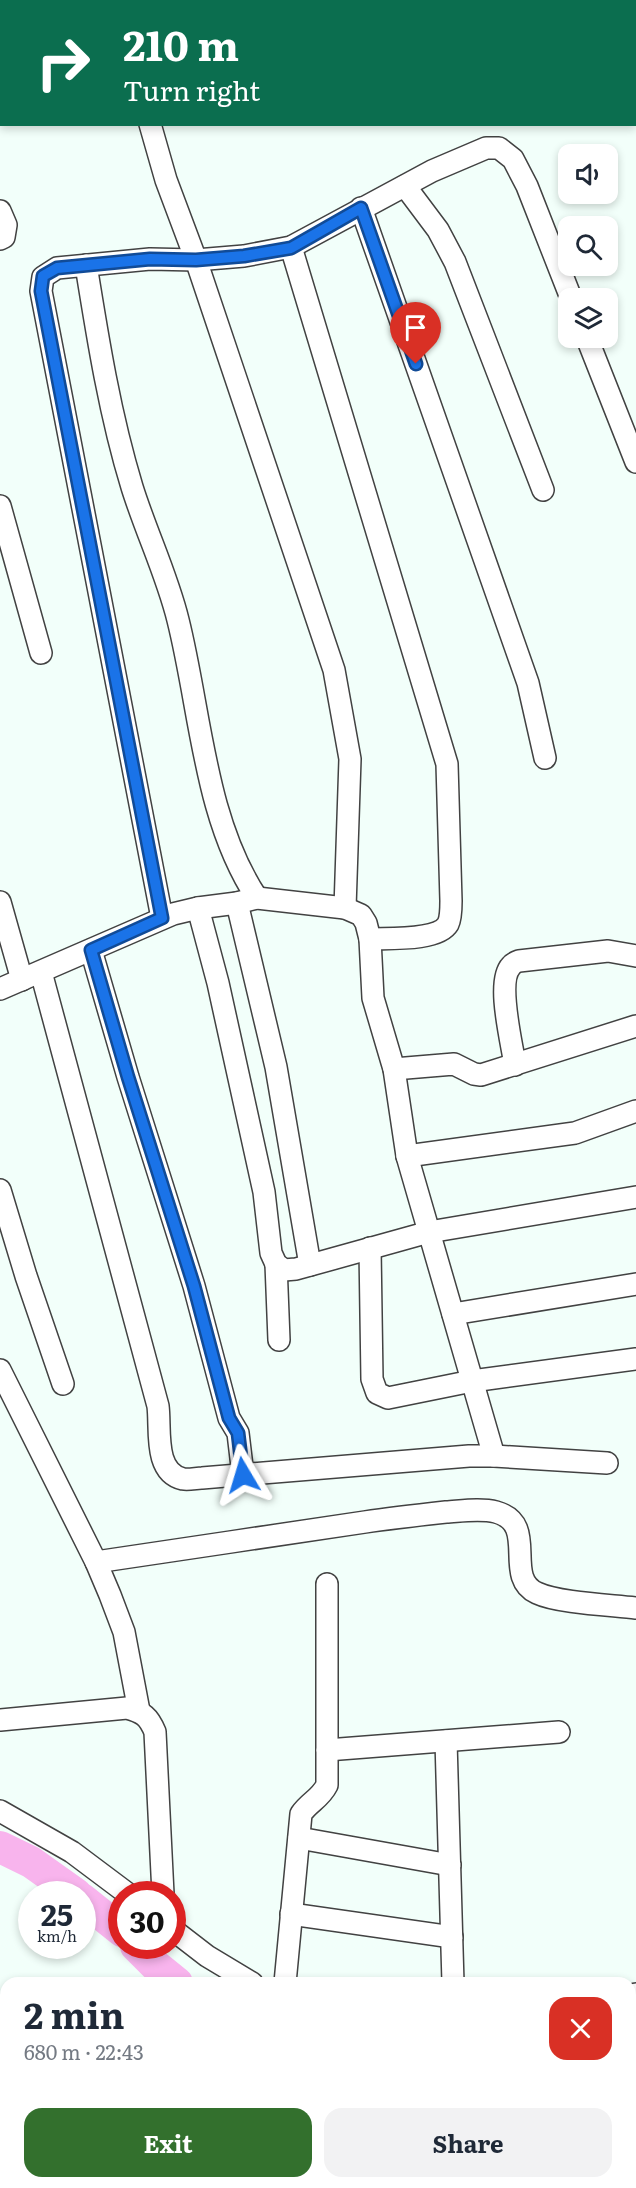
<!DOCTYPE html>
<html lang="en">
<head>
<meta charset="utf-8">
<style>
  body { margin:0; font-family:Literata,serif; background:#f2f2f3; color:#1f2937; height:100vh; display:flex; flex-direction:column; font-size:22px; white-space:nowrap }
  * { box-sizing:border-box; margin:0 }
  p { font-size:20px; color:#747a83 }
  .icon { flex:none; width:33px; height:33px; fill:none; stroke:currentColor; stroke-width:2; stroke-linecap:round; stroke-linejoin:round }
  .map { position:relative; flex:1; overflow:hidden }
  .panel { position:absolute; left:0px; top:1977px; width:636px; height:212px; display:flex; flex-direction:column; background:#fff; border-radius:18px 18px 0 0; box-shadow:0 3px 9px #0003 }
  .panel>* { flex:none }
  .hud { position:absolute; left:0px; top:0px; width:636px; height:126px; box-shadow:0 3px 9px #0003; background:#0b6e4f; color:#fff; overflow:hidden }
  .tools { position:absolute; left:558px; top:144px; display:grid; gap:12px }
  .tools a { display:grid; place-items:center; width:60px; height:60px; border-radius:12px; background:#fff; box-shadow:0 3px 9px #0003; font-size:30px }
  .speed { position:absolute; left:18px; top:1881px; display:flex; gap:12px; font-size:30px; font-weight:700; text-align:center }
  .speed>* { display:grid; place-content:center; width:78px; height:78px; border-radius:50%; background:#fff; box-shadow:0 3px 9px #0003; line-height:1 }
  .speed small { font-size:15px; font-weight:400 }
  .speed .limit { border:9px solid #d22; background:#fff; color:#111 }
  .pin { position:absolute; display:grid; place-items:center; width:51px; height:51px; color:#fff; margin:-62px -26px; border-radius:50% 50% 50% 0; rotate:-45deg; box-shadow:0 0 6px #0007 }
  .pin .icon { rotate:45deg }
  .me { position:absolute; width:66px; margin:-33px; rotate:353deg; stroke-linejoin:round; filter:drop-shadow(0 0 4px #0008) }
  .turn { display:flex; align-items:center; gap:21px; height:126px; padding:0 24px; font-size:27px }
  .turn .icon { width:78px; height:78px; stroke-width:2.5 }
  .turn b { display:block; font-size:42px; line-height:51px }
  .round { display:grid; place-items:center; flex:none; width:63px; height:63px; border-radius:18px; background:#f2f2f3 }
  .summary { display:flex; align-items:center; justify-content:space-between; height:102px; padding:0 24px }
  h1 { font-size:36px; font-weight:700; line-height:45px }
  .action { display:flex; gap:12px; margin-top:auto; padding:12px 24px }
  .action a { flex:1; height:69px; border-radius:18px; background:#33702d; color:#fff; font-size:24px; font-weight:700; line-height:69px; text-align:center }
  .action a+a { background:#f2f2f3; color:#1f2937 }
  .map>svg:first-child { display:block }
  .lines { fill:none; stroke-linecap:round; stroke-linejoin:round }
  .river { stroke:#f8b4ed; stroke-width:32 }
  .minor-casing { stroke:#424242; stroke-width:24 }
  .minor { stroke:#fff; stroke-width:21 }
  .route-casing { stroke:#114b97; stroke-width:15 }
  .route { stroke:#1a73e8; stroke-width:10 }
</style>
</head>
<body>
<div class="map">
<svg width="636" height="2188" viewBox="0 0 636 2188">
  <rect width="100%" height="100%" fill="#f2fffa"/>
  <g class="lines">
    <!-- river -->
    <g class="river">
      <polyline points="0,1847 31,1862 76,1894"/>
      <polyline points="82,1899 122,1931"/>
      <polyline points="136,1946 156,1966 177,1983"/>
      <polyline points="630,2035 636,2033"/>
    </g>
    <defs>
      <g id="minor">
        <polyline points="114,0 114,2"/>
        <polyline points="498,0 499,2"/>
        <polyline points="614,0 615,2"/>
        <polyline points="150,124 166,180 196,260 334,670 350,759 345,908"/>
        <polyline points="405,186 438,230 455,262 543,490"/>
        <polyline points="361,208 528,683 545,758"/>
        <polyline points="0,211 6,225 4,237 0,239"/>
        <path d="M86 265C98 340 110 415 132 487 146 532 167 575 178 620 201 712 204 818 257 898"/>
        <polyline points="587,338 636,462"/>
        <polyline points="0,506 41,653"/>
        <polyline points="0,902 22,980"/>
        <polyline points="237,903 276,1067 310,1265"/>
        <polyline points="198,908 218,983 264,1192 271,1253 276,1264 284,1270 296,1269 429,1232 636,1197"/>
        <polyline points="162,918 41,291 43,277 57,268 150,259 196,260 244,256 291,247 432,171 486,148 499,148 513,159 527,186 571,298"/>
        <polyline points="370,939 373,998 394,1069 407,1156 494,1456"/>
        <polyline points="91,950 128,1077 194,1286 229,1418 238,1433 243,1475"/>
        <path d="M41 972 158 1406C161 1428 153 1472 183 1479 189 1480 197 1478 202 1478L469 1456H494L607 1463"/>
        <path d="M0 989 173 914 198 908 237 903 257 898 345 908 361 915 366 923 370 939C388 938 438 941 448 924 451 918 451 908 451 901L447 764 291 247"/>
        <path d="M515 1065C512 1043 496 982 511 966 513 963 516 962 519 961L608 951 636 956"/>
        <polyline points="394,1069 454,1064 474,1074 481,1075 636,1026"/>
        <polyline points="407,1156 575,1133 636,1111"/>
        <polyline points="0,1190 26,1276 63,1384"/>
        <polyline points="370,1248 372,1379 377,1393 388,1398 472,1381 636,1359"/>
        <polyline points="276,1264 279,1340"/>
        <polyline points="453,1314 636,1284"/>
        <polyline points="0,1370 96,1562 110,1595 124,1632 139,1711"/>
        <path d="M96 1562C186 1549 275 1535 365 1522 392 1518 419 1515 446 1512 462 1511 481 1508 496 1512 540 1524 502 1577 537 1593 558 1603 611 1605 636 1608"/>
        <path d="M0 1720 127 1708C143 1712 149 1717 155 1732L163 1894"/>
        <polyline points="446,1741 453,1983"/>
        <polyline points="327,1750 559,1732"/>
        <polyline points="0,1811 72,1852 128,1894"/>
        <polyline points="299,1838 450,1865"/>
        <polyline points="291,1914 452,1937"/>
        <polyline points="172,1929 207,1956 252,1983"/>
        <path d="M285 1983 301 1814C309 1802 320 1799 327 1785V1584"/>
        <polyline points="630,1996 636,1994"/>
        <polyline points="630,2073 636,2071"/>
      </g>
    </defs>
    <!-- minor casing -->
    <use href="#minor" class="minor-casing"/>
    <!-- minor -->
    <use href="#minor" class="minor"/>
  </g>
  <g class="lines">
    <defs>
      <polyline id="route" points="243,1475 238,1433 229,1418 194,1286 128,1077 91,950 162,918 41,291 43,276 57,268 150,259 196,260 244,256 291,248 361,208 416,364"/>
    </defs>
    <!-- route casing -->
    <use href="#route" class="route-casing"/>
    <!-- route -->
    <use href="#route" class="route"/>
  </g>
</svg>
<div class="tools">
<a><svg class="icon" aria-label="sound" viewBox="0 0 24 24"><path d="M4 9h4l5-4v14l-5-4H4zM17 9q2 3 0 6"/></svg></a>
<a><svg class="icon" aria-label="search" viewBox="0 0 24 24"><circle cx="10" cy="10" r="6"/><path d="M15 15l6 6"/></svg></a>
<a><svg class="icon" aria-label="layers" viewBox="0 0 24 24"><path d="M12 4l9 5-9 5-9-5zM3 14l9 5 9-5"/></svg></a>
</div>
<div class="speed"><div>25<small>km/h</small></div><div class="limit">30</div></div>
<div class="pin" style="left:416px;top:364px;background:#d93025"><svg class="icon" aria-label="arrive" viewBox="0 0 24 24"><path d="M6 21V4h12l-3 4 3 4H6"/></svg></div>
<svg class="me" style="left:243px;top:1475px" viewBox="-20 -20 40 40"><path d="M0-17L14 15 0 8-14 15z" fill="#1a73e8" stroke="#fff" stroke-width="4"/></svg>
<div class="hud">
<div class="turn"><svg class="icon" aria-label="right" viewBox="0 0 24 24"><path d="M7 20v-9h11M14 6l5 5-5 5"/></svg><div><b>210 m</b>Turn right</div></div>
</div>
<section class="panel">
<div class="summary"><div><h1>2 min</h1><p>680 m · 22:43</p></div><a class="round" style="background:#d93025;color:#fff"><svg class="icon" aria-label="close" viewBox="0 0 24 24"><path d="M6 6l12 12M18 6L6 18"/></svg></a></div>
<div class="action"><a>Exit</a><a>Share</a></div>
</section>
</div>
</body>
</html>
